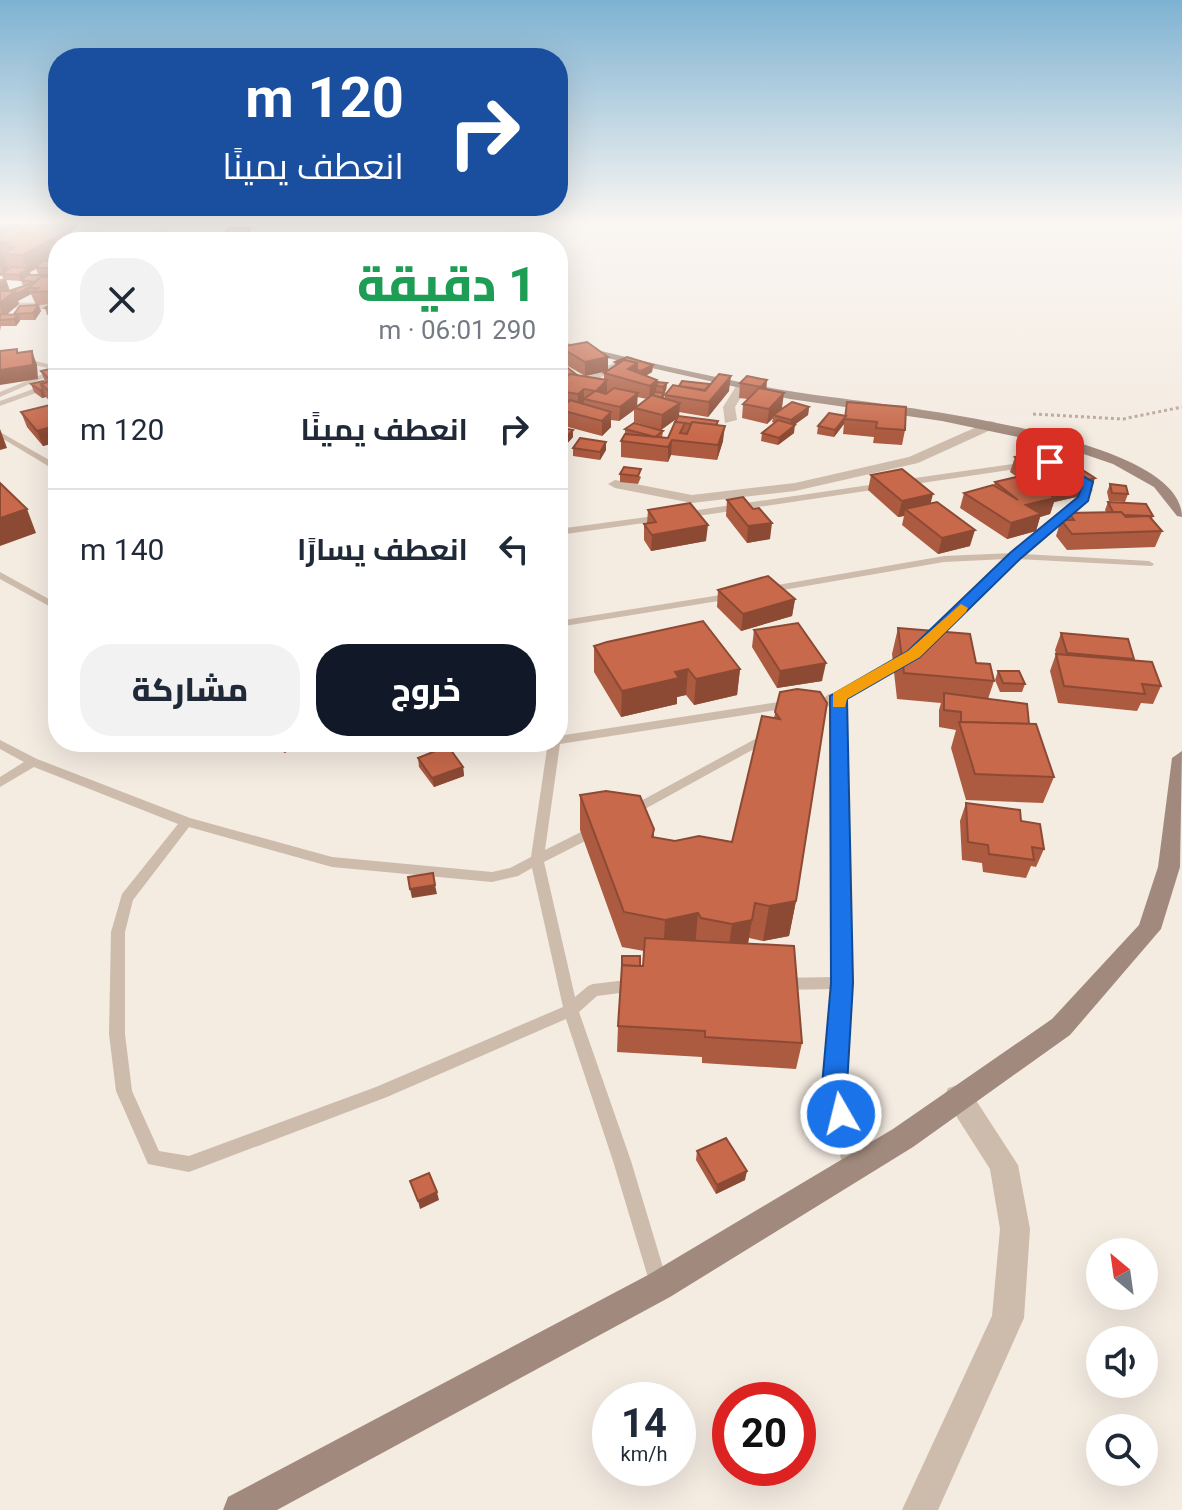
<!DOCTYPE html>
<html lang="ar">
<head>
<meta charset="utf-8">
<style>
  body { margin:0; font-family:Roboto,Cairo,sans-serif; background:#f2f2f3; color:#1f2937; direction:rtl; height:100vh; display:flex; flex-direction:column; font-size:30px; white-space:nowrap }
  * { box-sizing:border-box; margin:0 }
  p { font-size:26px; color:#747a83 }
  .icon { flex:none; width:44px; height:44px; fill:none; stroke:currentColor; stroke-width:2; stroke-linecap:round; stroke-linejoin:round }
  .map { position:relative; flex:1; overflow:hidden; direction:ltr }
  .details { position:absolute; left:48px; top:232px; width:520px; height:520px; display:flex; flex-direction:column; background:#fff; border-radius:32px; box-shadow:0 8px 32px #0002; direction:rtl }
  .details>* { flex:none }
  .guide { position:absolute; left:48px; top:48px; width:520px; height:168px; border-radius:32px; box-shadow:0 8px 32px #0002; direction:rtl; background:#1a4fa0; color:#fff; overflow:hidden }
  .needle { width:52px; rotate:331deg }
  .controls { position:absolute; left:1086px; top:1238px; display:grid; gap:16px }
  .controls a { display:grid; place-items:center; width:72px; height:72px; border-radius:50%; background:#fff; box-shadow:0 8px 32px #0002; font-size:40px }
  .speed { position:absolute; left:592px; top:1382px; display:flex; gap:16px; font-size:40px; font-weight:700; text-align:center }
  .speed>* { display:grid; place-content:center; width:104px; height:104px; border-radius:50%; background:#fff; box-shadow:0 8px 32px #0002; line-height:1 }
  .speed small { font-size:20px; font-weight:400 }
  .speed .limit { border:12px solid #d22; background:#fff; color:#111 }
  .pin { position:absolute; display:grid; place-items:center; width:68px; height:68px; color:#fff; margin:-34px; border-radius:16px; box-shadow:0 4px 12px #0006 }
  .me { position:absolute; width:88px; margin:-44px; rotate:352deg; stroke-linejoin:round; filter:drop-shadow(0 0 6px #0008) }
  .turn { display:flex; align-items:center; gap:28px; height:168px; padding:0 32px; font-size:36px }
  .turn .icon { width:104px; height:104px; stroke-width:2.5 }
  .turn b { display:block; font-size:56px; line-height:68px }
  .round { display:grid; place-items:center; flex:none; width:84px; height:84px; border-radius:32px; background:#f2f2f3 }
  .summary { display:flex; align-items:center; justify-content:space-between; height:136px; padding:0 32px }
  h1 { font-size:48px; font-weight:800; line-height:60px; color:#1e9e55 }
  .button { display:flex; gap:16px; margin-top:auto; padding:16px 32px }
  .button a { flex:1; height:92px; border-radius:32px; background:#111827; color:#fff; font-size:32px; font-weight:800; line-height:92px; text-align:center }
  .button a+a { background:#f2f2f3; color:#1f2937 }
  ul { padding:0; list-style:none }
  li { display:flex; align-items:center; gap:24px; height:120px; padding:0 32px; border-top:2px solid #e0e1e3 }
  li div { flex:1 }
  li b { display:block; font-size:30px }
  li em { font-style:normal }
  .map>svg:first-child { display:block }
  .lines { fill:none; stroke-linecap:round; stroke-linejoin:round }
  .path { stroke:#b9a596; stroke-width:3; stroke-dasharray:3 3; stroke-linecap:butt }
  .lane { fill:#cdbbac; fill-rule:evenodd }
  .street { fill:#cdbbac; fill-rule:evenodd }
  .secondary { fill:#a18a7d; fill-rule:evenodd }
  .wall { fill:#ac5a40; fill-rule:evenodd }
  .shaded-wall { fill:#8c4a34 }
  .building { fill:#c8694b; stroke:#8c4a34; stroke-width:2 }
  .route { fill:#1a73e8; stroke:#114b97; stroke-width:2 }
  .slow { fill:#f59e0b }
</style>
</head>
<body>
<div class="map">
<svg width="1182" height="1510" viewBox="0 0 1182 1510">
  <rect width="100%" height="100%" fill="#f4ebe1"/>
  <g class="lines">
    <!-- path -->
    <polyline class="path" points="1033,414 1123,419 1182,407"/>
    <!-- lane -->
    <g class="lane">
      <path d="M0 360C19 360 38 359 56 367L55 373 0 397V392L48 372V368L29 364H0Z"/>
      <polygon points="58,380 58,385 0,406 0,401"/>
      <polygon points="0,432 58,465 58,472 0,437"/>
      <polygon points="1026,462 1030,465 1029,467 901,486 897,483 901,480"/>
      <polygon points="1086,481 1089,482 1093,490 1086,500 1023,554 1149,561 1154,564 1152,566 1017,559 932,643 924,643 923,641 924,639 1006,559 944,562 766,593 761,590 766,587 944,556 1013,553 1080,496 1085,490 1082,484"/>
      <polygon points="883,483 886,484 886,488 684,518 680,515 684,512"/>
      <polygon points="662,515 667,518 665,520 566,534 563,566 558,569 558,529"/>
      <polygon points="0,572 58,604 58,611 0,579"/>
      <polygon points="733,593 738,596 737,598 558,627 558,621"/>
      <polygon points="904,657 908,658 909,660 908,662 845,697 849,983 843,1086 861,1170 858,1176 852,1178 846,1176 843,1170 827,1086 834,989 781,990 776,988 774,984 776,980 781,978 835,977 833,704 815,713 809,709 829,694 835,693"/>
      <path d="M792 700 798 704 796 707 560 744 545 850 591 827H601L602 830 601 833 544 862 575 997 588 986 593 984 635 979 640 981 642 985 640 989 635 991 597 996 579 1012 631 1161 668 1284 666 1291 659 1293 652 1291 650 1284 613 1161 566 1019 387 1097 189 1172 148 1164 116 1091 109 1034 111 932 122 894 178 824 34 767 0 787V777L24 762 0 749V740L37 759 190 818 332 857 492 872 510 868 531 857 548 742H558V736ZM189 827 332 867 492 882 518 876 532 868 563 1007 376 1087 189 1156 159 1151 132 1091 125 1034V932L133 900Z"/>
      <polygon points="768,732 774,736 772,739 634,815 626,815 624,812 626,809"/>
      <polygon points="489,742 547,742 541,746 495,746"/>
    </g>
    <!-- street -->
    <g class="street">
      <polygon points="161,223 170,223 164,242 154,242"/>
      <polygon points="0,302 58,303 58,309 0,308"/>
      <polygon points="627,357 633,361 631,363 558,398 558,389"/>
      <polygon points="738,383 748,386 735,407 737,420 725,423 723,407"/>
      <polygon points="990,421 995,422 995,428 918,463 795,491 692,503 615,488 608,484 615,480 692,495 795,483 909,457"/>
      <polygon points="958,1085 968,1088 1018,1165 1030,1229 1024,1318 938,1510 902,1510 992,1316 1000,1229 990,1169 944,1097 948,1088"/>
    </g>
    <!-- secondary -->
    <g class="secondary">
      <path d="M558 341C635 359 712 378 789 391 858 403 1182 430 1182 517L1177 516 1154 487 1113 464 1060 446 942 421 790 399 558 347Z"/>
      <polygon points="1182,751 1180,867 1161,929 1070,1035 913,1147 670,1297 277,1510 223,1510 228,1497 648,1275 893,1129 1052,1019 1139,925 1158,867 1172,758"/>
    </g>
  </g>
  <!-- wall -->
  <g class="wall">
    <path d="M0 223H76L77 227 71 232 74 242H58V257L51 261H58V274H38L36 269 30 272V275L58 276V315L56 316 47 315 45 308 52 304 39 305 41 311 35 320H20L16 326H1L0 331V279H3L2 276H0ZM6 280 21 281 23 286 10 291ZM31 294 36 305 14 314H7L19 304 18 301Z"/>
    <path d="M560 347 608 370 615 365V362L653 365 652 372 646 376 657 380V382L667 383 666 390 664 393V399L665 395 729 391 708 417 679 412V416L718 421V425L723 441 717 460 671 455 668 462 621 457V441L625 434V429L663 431 662 438H668L676 419 661 430 634 422V410L619 421 611 420V427L602 436 568 427H560L573 430V437L564 447 558 446V406H563L558 405V371L604 380V373L606 371 585 376 561 362 562 367ZM637 397 647 399 637 406Z"/>
    <polygon points="58,367 58,442 43,446 27,427 21,412 52,404 46,397 42,398 34,392 31,384 45,382 41,371"/>
    <polygon points="747,376 766,390 782,408 779,411 809,407 808,415 794,425 794,433 778,445 761,441 762,433 775,423 772,422 773,418 767,424 742,418 743,404 748,399 739,398 740,383"/>
    <polygon points="847,402 905,430 902,445 873,443 874,437 843,434 844,424 834,437 817,434 818,426 845,416"/>
    <polygon points="606,442 606,450 600,460 573,456 573,448"/>
    <polygon points="1015,457 1090,494 1054,502 1050,514 1040,517 1036,531 1007,539 960,508 964,493 994,485 995,482 1017,477 1010,472"/>
    <polygon points="624,467 641,477 638,484 620,482 620,474"/>
    <polygon points="871,475 931,503 970,546 938,554 902,525 904,516 898,517 868,490"/>
    <polygon points="1110,484 1128,494 1125,502 1109,501 1107,492"/>
    <polygon points="727,500 770,539 747,543 726,516"/>
    <polygon points="1108,502 1153,516 1152,519 1162,531 1155,547 1067,550 1056,536 1061,520 1067,520 1069,513 1106,512 1105,510"/>
    <polygon points="648,510 706,541 651,551 644,540 644,524 647,523"/>
    <polygon points="718,590 795,599 792,616 741,631 717,607"/>
    <polygon points="898,628 976,663 994,681 988,699 1029,724 1054,777 1043,803 966,800 951,748 956,730 939,727 939,710 941,703 897,699 892,654"/>
    <polygon points="754,630 822,681 777,688 752,647"/>
    <polygon points="1061,633 1134,659 1134,661 1161,686 1153,704 1141,703 1137,711 1058,703 1050,671 1056,654 1055,650"/>
    <polygon points="594,646 740,669 737,695 694,705 686,695 677,697 677,704 621,717 594,672"/>
    <polygon points="998,671 1025,684 1022,692 1000,692 995,680"/>
    <polygon points="780,692 796,901 789,936 763,941 749,938 748,944 802,1043 796,1069 702,1063 702,1057 617,1052 618,1026 640,966 643,966 644,951 622,947 580,830 580,795 654,829 654,837 675,841 732,842 774,718"/>
    <polygon points="267,742 298,742 285,753 267,744"/>
    <polygon points="418,758 463,767 464,776 434,787 419,767"/>
    <polygon points="966,803 1021,821 1044,849 1036,867 1031,866 1026,878 983,872 982,863 962,860 960,821"/>
    <polygon points="697,1151 745,1180 716,1194 696,1160"/>
  </g>
  <!-- shaded-wall -->
  <g class="shaded-wall">
    <polygon points="3,223 18,223 20,228 2,238 0,232 0,225"/>
    <polygon points="64,223 76,223 77,227 71,232 74,242 58,242 58,257 30,272 31,274 21,281 18,275 27,269 22,255 65,232 63,225"/>
    <polygon points="9,242 1,246 9,271 3,274 0,265 0,243"/>
    <polygon points="50,275 52,281 38,288 29,288 31,294 18,301 19,304 4,317 0,307 0,303 15,291"/>
    <polygon points="6,279 10,292 0,295 0,283"/>
    <polygon points="38,305 41,311 35,320 33,313"/>
    <polygon points="18,315 20,321 16,326 14,319"/>
    <polygon points="17,349 22,363 32,351 37,365 38,379 0,385 0,370 17,353"/>
    <polygon points="561,353 562,367 558,368 558,354"/>
    <polygon points="608,357 608,371 585,376 585,362"/>
    <polygon points="637,363 637,377 628,369"/>
    <polygon points="653,365 652,372 641,378 641,371"/>
    <polygon points="731,376 729,391 708,417 709,402"/>
    <polygon points="607,380 607,395 596,391"/>
    <polygon points="657,380 656,395 649,400 650,386"/>
    <polygon points="767,380 766,395 759,402 761,387"/>
    <polygon points="667,383 666,390 663,395 663,387"/>
    <polygon points="58,388 58,404 53,405 48,390"/>
    <polygon points="584,389 584,404 578,409 578,394"/>
    <polygon points="40,390 43,390 46,397 42,398"/>
    <polygon points="638,393 637,408 635,408 634,410 619,421 620,407"/>
    <polygon points="784,393 782,408 775,415 773,415 773,418 767,424 769,409"/>
    <polygon points="680,403 679,417 661,430 662,415"/>
    <polygon points="809,407 808,415 790,428 791,420"/>
    <polygon points="611,412 611,427 602,436 602,421"/>
    <polygon points="845,418 844,424 834,437 835,430"/>
    <polygon points="58,425 58,442 43,446 37,431"/>
    <polygon points="795,425 794,433 778,445 779,438"/>
    <polygon points="725,426 723,441 717,460 718,445"/>
    <polygon points="0,429 7,448 0,450"/>
    <polygon points="573,430 573,437 564,447 564,439"/>
    <polygon points="672,440 671,455 668,462 668,447"/>
    <polygon points="606,442 606,450 600,460 600,452"/>
    <polygon points="1095,478 1090,494 1054,502 1050,514 1040,517 1036,531 1007,539 1011,523 1026,505 1055,498 1059,486"/>
    <polygon points="1053,482 1048,498 1036,486"/>
    <polygon points="933,494 929,510 905,509 904,516 898,517 902,501"/>
    <polygon points="27,509 36,533 0,546 0,518"/>
    <polygon points="772,523 770,539 747,543 748,526"/>
    <polygon points="708,525 706,541 651,551 652,535"/>
    <polygon points="975,530 970,546 938,554 942,538"/>
    <polygon points="795,599 792,616 741,631 743,614"/>
    <polygon points="826,663 822,681 777,688 780,671"/>
    <polygon points="688,669 686,695 677,697 677,704 621,717 622,691 675,672"/>
    <polygon points="740,669 737,695 694,705 696,679"/>
    <polygon points="282,742 298,742 285,753"/>
    <polygon points="463,767 464,776 434,787 432,778"/>
    <polygon points="435,885 437,894 412,898 410,889"/>
    <polygon points="796,901 789,936 763,941 769,906"/>
    <polygon points="755,903 746,954 727,959 732,924"/>
    <polygon points="698,913 695,947 663,955 665,920"/>
    <polygon points="747,1171 745,1180 716,1194 717,1185"/>
    <polygon points="437,1192 439,1200 420,1209 418,1201"/>
  </g>
  <!-- building -->
  <g class="building">
    <polygon points="39,223 64,223 63,225 37,225"/>
    <polygon points="19,224 38,224 38,227 35,229 11,229"/>
    <polygon points="16,228 27,229 19,233 33,234 45,228 70,230 22,255 3,254 15,247 1,246 9,242 0,243 0,236"/>
    <polygon points="229,228 251,228 246,234 284,242 219,241"/>
    <polygon points="109,236 126,239 119,242 94,242"/>
    <polygon points="43,261 58,261 58,268 36,268"/>
    <polygon points="12,267 29,268 18,275 1,274"/>
    <polygon points="28,275 50,275 49,277 41,277 30,287 16,294 15,291 9,291 36,282 21,280"/>
    <polygon points="58,276 58,283 53,288 58,285 58,291 32,292 38,288 29,288 41,277"/>
    <polygon points="0,291 15,291 0,303"/>
    <polygon points="53,303 58,304 58,307 54,309 45,308"/>
    <polygon points="38,305 33,313 14,314 20,306"/>
    <polygon points="0,314 18,315 14,319 0,320"/>
    <polygon points="587,342 608,357 585,362 560,347"/>
    <polygon points="17,349 17,353 32,351 33,365 0,370 0,351"/>
    <polygon points="627,357 653,365 641,371 637,370 637,363 624,360 618,363 615,362"/>
    <polygon points="624,360 637,363 628,369 657,380 650,386 604,373"/>
    <polygon points="58,367 58,388 48,390 41,384 51,381 41,371"/>
    <polygon points="568,368 577,375 570,374 566,377 558,379 558,371"/>
    <polygon points="570,374 607,380 596,391 606,394 614,388 638,393 620,407 584,399 595,391 584,389 578,394 558,391 558,384"/>
    <polygon points="719,374 731,376 709,402 665,395 673,385 705,391"/>
    <polygon points="747,376 767,380 761,387 740,383"/>
    <polygon points="43,381 45,383 41,384 43,390 40,390 31,384"/>
    <polygon points="682,381 710,384 705,390 679,386"/>
    <polygon points="657,382 667,383 663,387 657,386"/>
    <polygon points="759,388 784,393 769,409 743,404"/>
    <polygon points="655,392 664,393 661,398 652,395"/>
    <polygon points="652,395 680,403 662,415 635,408"/>
    <polygon points="570,400 611,412 602,421 568,412 558,412"/>
    <polygon points="792,402 809,407 791,420 773,415"/>
    <polygon points="847,402 906,407 905,430 876,428 877,422 845,419"/>
    <polygon points="58,403 58,425 37,431 21,412"/>
    <polygon points="829,413 846,416 835,430 818,426"/>
    <polygon points="678,416 718,421 716,425 692,422 691,424 675,422"/>
    <polygon points="778,420 795,425 779,438 762,433"/>
    <polygon points="675,422 685,423 680,433 687,434 692,422 725,426 718,445 672,440 668,447 621,441 625,434 668,438"/>
    <polygon points="634,423 663,431 655,437 625,429"/>
    <polygon points="558,427 573,430 564,439 558,438"/>
    <polygon points="580,438 606,442 600,452 573,448"/>
    <polygon points="1047,447 1095,478 1059,486 1053,482 1036,486 1055,498 1026,505 1041,514 1011,523 964,493 993,485 1018,500 995,482 1038,472 1015,457"/>
    <polygon points="624,467 641,469 638,476 620,474"/>
    <polygon points="902,469 933,494 902,501 871,475"/>
    <polygon points="0,483 27,509 0,518"/>
    <polygon points="1110,484 1126,486 1128,494 1112,493"/>
    <polygon points="743,497 753,509 759,508 772,523 748,526 727,500"/>
    <polygon points="937,502 975,530 942,538 905,509"/>
    <polygon points="1108,502 1146,504 1153,516 1124,515 1121,512 1113,512"/>
    <polygon points="690,503 708,525 652,535 644,524 656,522 648,510"/>
    <polygon points="1121,512 1126,517 1149,516 1162,531 1072,534 1061,520 1074,520 1069,513"/>
    <polygon points="768,576 795,599 743,614 718,590"/>
    <polygon points="703,621 740,669 696,679 688,669 675,672 679,678 622,691 594,646 607,642"/>
    <polygon points="798,623 826,663 780,671 754,630"/>
    <polygon points="898,628 970,634 976,663 990,664 994,681 904,673"/>
    <polygon points="1061,633 1128,639 1134,659 1067,653"/>
    <polygon points="1056,654 1152,662 1161,686 1142,684 1145,694 1064,686"/>
    <polygon points="998,671 1019,671 1025,684 1003,683"/>
    <polygon points="797,689 820,692 827,703 796,901 769,906 755,903 752,920 732,924 701,918 698,913 665,920 624,912 580,795 606,791 640,796 654,829 652,837 675,841 699,836 732,842 762,716 780,719 775,712 780,692"/>
    <polygon points="944,693 1027,704 1029,724 961,722 961,712 944,710"/>
    <polygon points="959,722 1036,724 1054,777 975,774"/>
    <polygon points="448,746 463,767 432,778 418,758"/>
    <polygon points="966,803 1020,810 1021,821 1040,824 1044,849 1032,847 1034,860 989,854 988,845 968,842"/>
    <polygon points="433,873 435,885 410,889 408,877"/>
    <polygon points="645,938 794,946 802,1043 705,1037 705,1031 618,1026 622,965 643,966"/>
    <polygon points="622,956 640,956 640,966 622,965"/>
    <polygon points="726,1138 747,1171 717,1185 697,1151"/>
    <polygon points="429,1173 437,1192 418,1201 410,1181"/>
  </g>
  <!-- sky -->
  <linearGradient id="sky" x2="0" y2="1"><stop stop-color="#7eb2d2"/><stop offset="0.51" stop-color="#faf6f2"/><stop offset="1" stop-color="#faf6f2" stop-opacity="0"/></linearGradient>
  <rect width="1182" height="435" fill="url(#sky)"/>
  <!-- route -->
  <polygon class="route" points="1046,460 1055,460 1093,482 1088,501 1020,559 920,657 847,699 853,983 847,1086 853,1114 849,1122 841,1125 832,1122 822,1086 831,983 830,696 908,651 1010,553 1078,497 1082,487 1046,465"/>
  <!-- slow -->
  <polygon class="slow" points="961,604 968,608 966,612 920,657 847,699 845,707 833,707 833,693 908,651"/>
</svg>
<div class="controls">
<a><svg class="needle" viewBox="-14 -14 28 28"><path d="M0-13l5 13h-10z" fill="#e53935"/><path d="M0 13l5-13h-10z" fill="#747a83"/></svg></a>
<a><svg class="icon" aria-label="sound" viewBox="0 0 24 24"><path d="M4 9h4l5-4v14l-5-4H4zM17 9q2 3 0 6"/></svg></a>
<a><svg class="icon" aria-label="search" viewBox="0 0 24 24"><circle cx="10" cy="10" r="6"/><path d="M15 15l6 6"/></svg></a>
</div>
<div class="speed"><div>14<small>km/h</small></div><div class="limit">20</div></div>
<div class="pin" style="left:1050px;top:462px;background:#d93025"><svg class="icon" aria-label="arrive" viewBox="0 0 24 24"><path d="M6 21V4h12l-3 4 3 4H6"/></svg></div>
<svg class="me" style="left:841px;top:1114px" viewBox="-20 -20 40 40"><circle r="17" fill="#1a73e8" stroke="#fff" stroke-width="3"/><path d="M0-11L8 9 0 5-8 9z" fill="#fff"/></svg>
<div class="guide">
<div class="turn"><svg class="icon" aria-label="right" viewBox="0 0 24 24"><path d="M7 20v-9h11M14 6l5 5-5 5"/></svg><div><b>120 m</b>انعطف يمينًا</div></div>
</div>
<section class="details">
<div class="summary"><div><h1>1 دقيقة</h1><p>290 m · 06:01</p></div><a class="round"><svg class="icon" aria-label="close" viewBox="0 0 24 24"><path d="M6 6l12 12M18 6L6 18"/></svg></a></div>
<ul>
<li><svg class="icon" aria-label="right" viewBox="0 0 24 24"><path d="M7 20v-9h11M14 6l5 5-5 5"/></svg><div><b>انعطف يمينًا</b></div><em>120 m</em></li>
<li><svg class="icon" aria-label="left" viewBox="0 0 24 24"><path d="M17 20v-9H6M10 6l-5 5 5 5"/></svg><div><b>انعطف يسارًا</b></div><em>140 m</em></li>
</ul>
<div class="button"><a>خروج</a><a>مشاركة</a></div>
</section>
</div>
</body>
</html>
